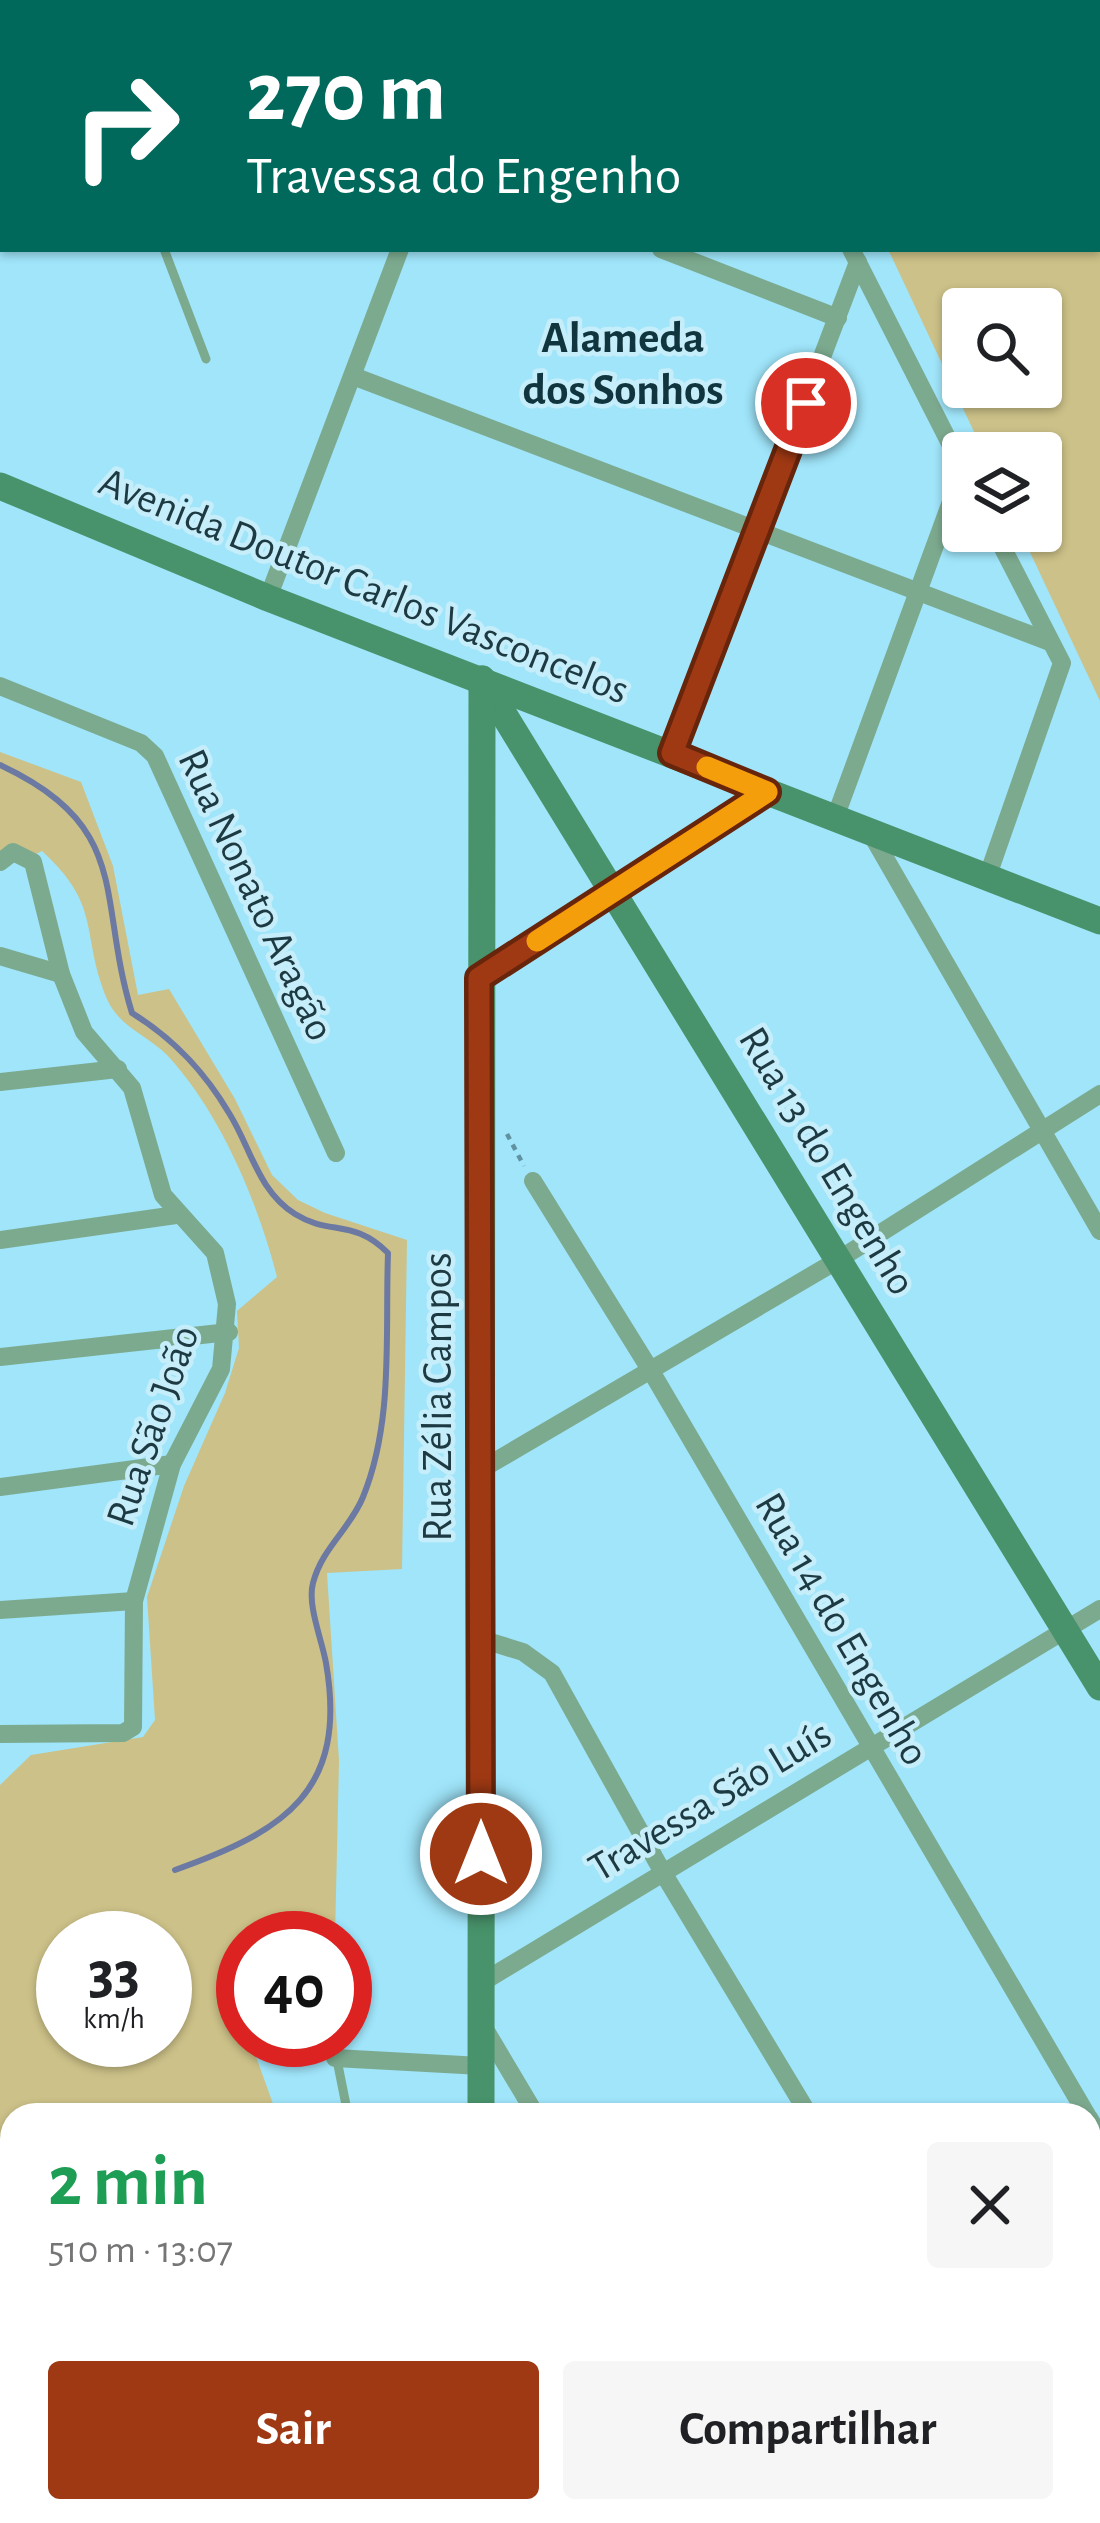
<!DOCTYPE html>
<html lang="pt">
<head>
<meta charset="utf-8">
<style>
  body { margin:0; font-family:"Alegreya Sans",sans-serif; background:#f6f6f6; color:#202124; height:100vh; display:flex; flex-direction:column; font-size:45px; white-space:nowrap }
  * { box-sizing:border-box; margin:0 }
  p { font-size:39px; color:#757577 }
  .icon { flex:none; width:66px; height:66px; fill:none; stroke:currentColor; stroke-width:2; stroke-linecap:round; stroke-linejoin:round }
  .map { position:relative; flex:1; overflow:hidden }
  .side { position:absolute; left:0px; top:2103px; width:1101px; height:420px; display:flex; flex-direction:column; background:#fff; border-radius:36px 36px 0 0; box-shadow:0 3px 9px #0004 }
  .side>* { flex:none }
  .hud { position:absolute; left:0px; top:0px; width:1101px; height:252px; box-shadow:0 3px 9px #0004; background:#00695c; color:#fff; overflow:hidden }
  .fabs { position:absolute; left:942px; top:288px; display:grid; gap:24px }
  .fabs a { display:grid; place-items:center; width:120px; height:120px; border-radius:12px; background:#fff; box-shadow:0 3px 9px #0004; font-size:60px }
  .speed { position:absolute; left:36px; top:1911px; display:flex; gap:24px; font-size:60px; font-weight:700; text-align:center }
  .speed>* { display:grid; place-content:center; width:156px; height:156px; border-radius:50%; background:#fff; box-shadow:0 3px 9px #0004; line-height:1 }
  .speed small { font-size:30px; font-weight:400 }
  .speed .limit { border:18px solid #d22; background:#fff; color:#111 }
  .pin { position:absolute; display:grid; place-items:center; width:102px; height:102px; color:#fff; margin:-51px; border:6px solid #fff; border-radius:50%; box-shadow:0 3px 12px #0007 }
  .me { position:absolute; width:132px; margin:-66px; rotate:0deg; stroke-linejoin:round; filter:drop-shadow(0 0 9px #0008) }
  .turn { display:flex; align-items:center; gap:42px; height:252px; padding:0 48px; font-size:54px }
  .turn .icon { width:156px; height:156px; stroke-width:2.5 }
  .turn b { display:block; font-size:84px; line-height:102px }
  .round { display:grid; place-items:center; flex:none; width:126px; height:126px; border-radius:12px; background:#f6f6f6 }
  .headline { display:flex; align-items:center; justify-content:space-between; height:204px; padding:0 48px }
  h1 { font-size:72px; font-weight:700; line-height:90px; color:#1e9e55 }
  .cta { display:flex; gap:24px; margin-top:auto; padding:24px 48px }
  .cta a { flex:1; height:138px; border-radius:12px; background:#9f3913; color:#fff; font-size:48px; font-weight:700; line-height:138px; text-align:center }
  .cta a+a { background:#f6f6f6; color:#202124 }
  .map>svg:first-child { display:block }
  .green { fill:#ccc188; fill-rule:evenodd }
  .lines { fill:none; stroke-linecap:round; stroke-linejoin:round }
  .stream { stroke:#6b79a3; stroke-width:6 }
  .path { stroke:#6092a1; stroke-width:4.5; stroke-dasharray:6 6; stroke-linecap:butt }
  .lane { stroke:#7caa8f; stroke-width:9 }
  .street { stroke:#7caa8f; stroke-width:18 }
  .secondary { stroke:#48936b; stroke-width:27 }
  .route-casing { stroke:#67250c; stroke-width:30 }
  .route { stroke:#9f3913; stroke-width:21 }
  .slow { stroke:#f59e0b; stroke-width:21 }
  .labels { text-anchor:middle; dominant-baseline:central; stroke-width:9; stroke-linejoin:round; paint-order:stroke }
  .street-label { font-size:42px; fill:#1d3942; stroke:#c6eefa }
  .neighbourhood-label { font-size:45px; font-weight:bold; fill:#10353f; stroke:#c6eefa }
</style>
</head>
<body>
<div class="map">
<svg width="1100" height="2523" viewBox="0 0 1100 2523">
  <rect width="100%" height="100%" fill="#a0e5fa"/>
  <!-- green -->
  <g class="green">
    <path d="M726 0H1100V701L1020 531H1041V453H984L888 249H1098V3ZM963 309H1041V387H963Z"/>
    <path d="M0 752 81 782 113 866 138 995 169 989 235 1099 272 1175 298 1200 325 1213 407 1240 402 1569 327 1573 339 1761 335 1938H243L235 1971 243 2040H250L277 2115H12V2393L0 2397V1785L31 1755 143 1737 155 1720 147 1597 184 1486 225 1393 239 1348 237 1311 277 1277C258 1202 220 1112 167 1055 147 1035 119 1027 107 999 80 933 103 907 42 851L21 861 0 856ZM63 1938H165V2040H63Z"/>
  </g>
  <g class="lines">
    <!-- stream -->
    <g class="stream">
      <polyline points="1061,0 1063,3"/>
      <polyline points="1098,50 1100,51"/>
      <path d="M0 765C134 828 96 896 132 1013 174 1039 204 1071 229 1113 251 1148 258 1191 295 1214 330 1236 353 1218 388 1253 385 1334 394 1421 363 1497 350 1529 322 1548 313 1583 307 1605 322 1640 326 1663 348 1791 285 1831 175 1870"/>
    </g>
    <!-- path -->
    <polyline class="path" points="507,1134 524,1166"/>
    <!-- lane -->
    <g class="lane">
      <polyline points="0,143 3,145"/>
      <polyline points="0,191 3,192"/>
      <polyline points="164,249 206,359"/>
      <polyline points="333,2040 348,2115"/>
    </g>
    <!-- street -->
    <g class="street">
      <polyline points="125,0 133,3"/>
      <polyline points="678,0 683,3"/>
      <polyline points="494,3 496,0"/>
      <polyline points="661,249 838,318"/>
      <polyline points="851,249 963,469"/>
      <polyline points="353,376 1050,642"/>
      <polyline points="268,598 400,249"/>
      <polyline points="0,686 141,743 155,756 336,1153"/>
      <polyline points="672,753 858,262"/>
      <polyline points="835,818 963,469"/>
      <polyline points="870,832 1100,1231"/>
      <polyline points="0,862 13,852 33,862 61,974 84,1032 132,1088 163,1195 215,1253 227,1304 221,1369 172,1464 134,1601 133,1727 123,1733 0,1734"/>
      <polyline points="987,878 1062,663 994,531"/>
      <polyline points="0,956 61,974"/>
      <polyline points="479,978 767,792"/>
      <polyline points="0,1082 118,1069"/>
      <polyline points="533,1181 651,1371 1087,2115"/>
      <polyline points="0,1240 176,1215"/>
      <polyline points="0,1357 229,1332"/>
      <polyline points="482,1469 838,1260 1100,1094"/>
      <polyline points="0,1487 172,1464"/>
      <polyline points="0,1610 134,1601"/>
      <polyline points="481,1639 523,1652 552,1673 662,1871 809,2115"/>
      <polyline points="481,1983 1100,1609"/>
      <polyline points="483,2026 536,2115"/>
      <polyline points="335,2058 481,2066"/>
      <polyline points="1089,2118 1100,2136"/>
      <polyline points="505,2511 512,2523"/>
      <polyline points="771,2511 778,2523"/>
      <polyline points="1048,2511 1056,2523"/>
      <polyline points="0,2513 12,2509"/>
    </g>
    <!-- secondary -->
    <g class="secondary">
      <polyline points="21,3 22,0"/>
      <polyline points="45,3 47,0"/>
      <polyline points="0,59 3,51"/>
      <polyline points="0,123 3,115"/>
      <polyline points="0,486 268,598 1100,921"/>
      <polyline points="482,679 1100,1687"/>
      <polyline points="481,2115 482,679"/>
      <polyline points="482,2511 482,2523"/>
    </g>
  </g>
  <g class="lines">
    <defs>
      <polyline id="route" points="481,1854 479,978 767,792 672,753 806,403"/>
    </defs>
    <!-- route casing -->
    <use href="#route" class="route-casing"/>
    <!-- route -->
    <use href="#route" class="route"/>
    <!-- slow -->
    <polyline class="slow" points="537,941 767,792 707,767"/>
  </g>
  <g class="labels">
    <!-- street labels -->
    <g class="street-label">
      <text transform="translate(364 586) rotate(22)">Avenida Doutor Carlos Vasconcelos</text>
      <text transform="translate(256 895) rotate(65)">Rua Nonato Aragão</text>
      <text transform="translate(827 1161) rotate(59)">Rua 13 do Engenho</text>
      <text transform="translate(438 1397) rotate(-90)">Rua Zélia Campos</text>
      <text transform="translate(153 1426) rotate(-71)">Rua São João</text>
      <text transform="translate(842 1629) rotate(60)">Rua 14 do Engenho</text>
      <text transform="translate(710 1801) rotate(-31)">Travessa São Luís</text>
    </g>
    <!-- neighbourhood labels -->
    <g class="neighbourhood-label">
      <text x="623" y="338">Alameda<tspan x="623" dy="52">dos Sonhos</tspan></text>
    </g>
  </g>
</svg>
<div class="fabs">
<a><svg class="icon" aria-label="search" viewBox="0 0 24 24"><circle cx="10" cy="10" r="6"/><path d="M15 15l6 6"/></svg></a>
<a><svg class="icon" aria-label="layers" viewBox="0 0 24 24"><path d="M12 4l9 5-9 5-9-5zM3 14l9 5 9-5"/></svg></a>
</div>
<div class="speed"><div>33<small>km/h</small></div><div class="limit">40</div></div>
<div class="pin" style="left:806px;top:403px;background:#d93025"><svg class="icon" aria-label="arrive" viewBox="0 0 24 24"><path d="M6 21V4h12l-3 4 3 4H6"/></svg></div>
<svg class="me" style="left:481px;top:1854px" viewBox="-20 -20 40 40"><circle r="17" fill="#9f3913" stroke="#fff" stroke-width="3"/><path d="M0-11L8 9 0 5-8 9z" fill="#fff"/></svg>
<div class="hud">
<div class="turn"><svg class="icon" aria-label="right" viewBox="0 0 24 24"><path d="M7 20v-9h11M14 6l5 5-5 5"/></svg><div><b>270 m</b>Travessa do Engenho</div></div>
</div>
<section class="side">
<div class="headline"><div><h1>2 min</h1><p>510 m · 13:07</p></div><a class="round"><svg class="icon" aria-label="close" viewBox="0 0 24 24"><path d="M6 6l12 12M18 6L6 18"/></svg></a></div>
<div class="cta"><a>Sair</a><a>Compartilhar</a></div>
</section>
</div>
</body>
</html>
